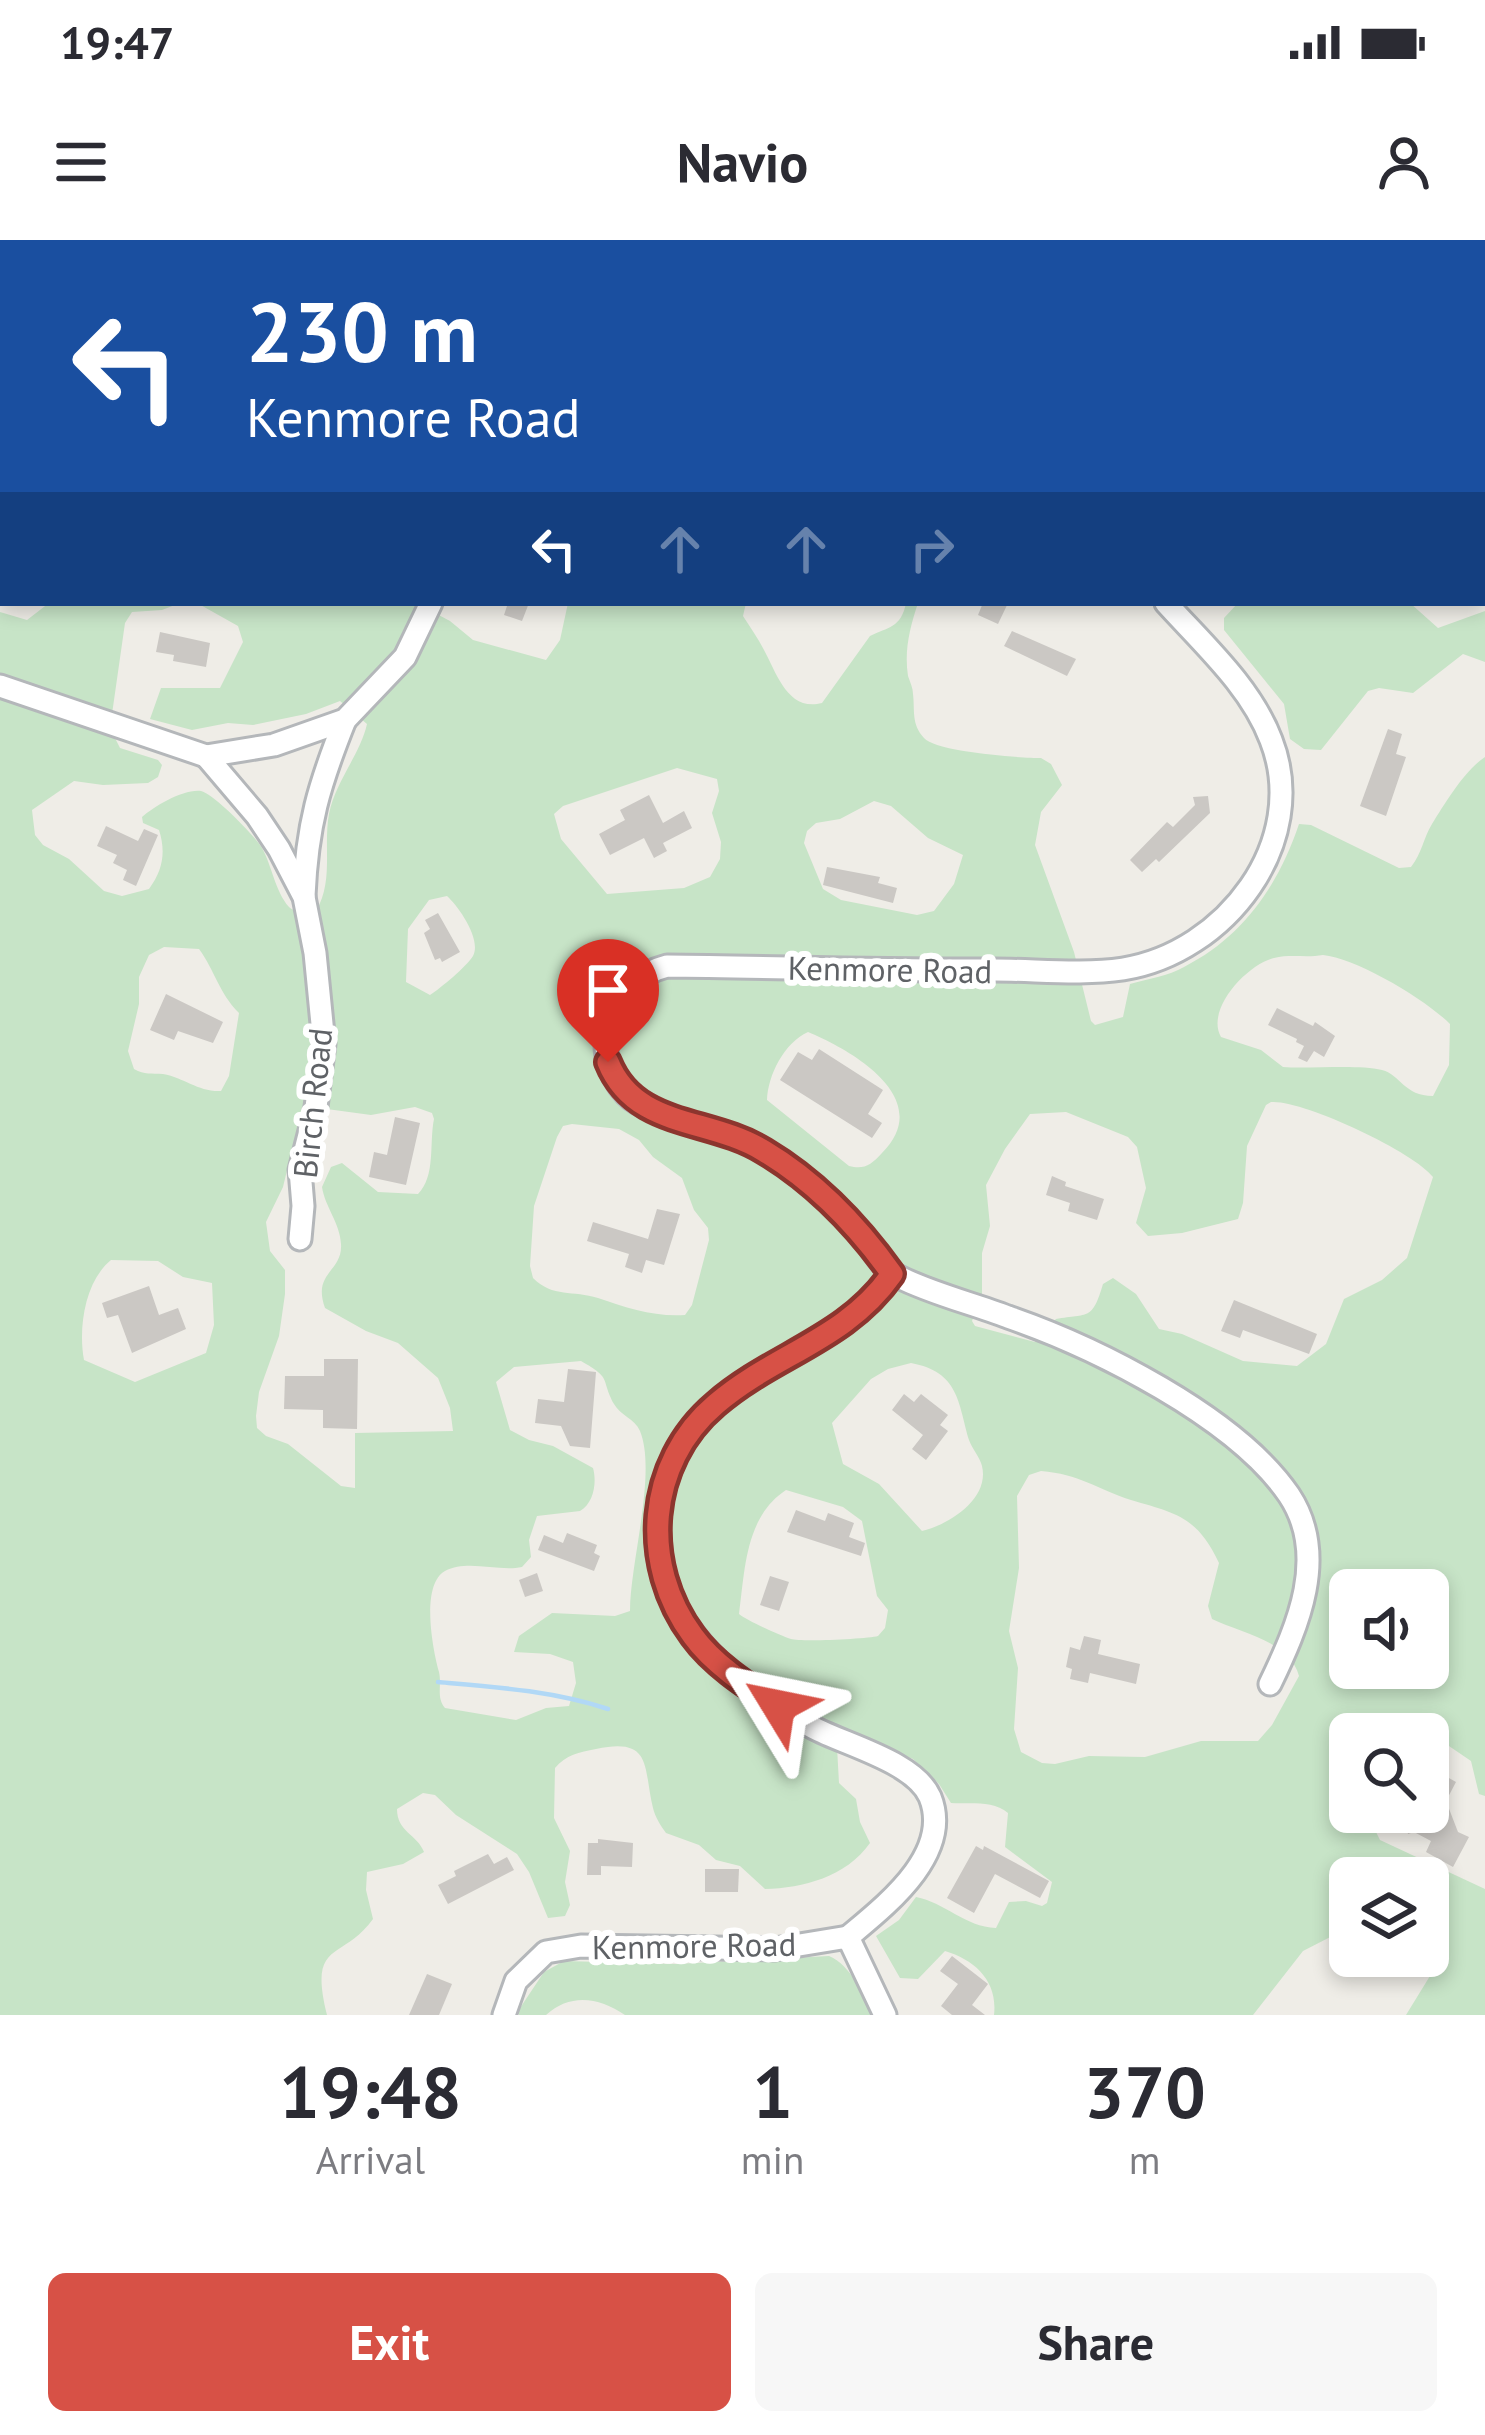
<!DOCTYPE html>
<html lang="en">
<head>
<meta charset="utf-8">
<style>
  body { margin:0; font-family:"PT Sans",sans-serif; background:#f7f7f7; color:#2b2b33; height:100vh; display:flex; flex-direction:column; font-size:45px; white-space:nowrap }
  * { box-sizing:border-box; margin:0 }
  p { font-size:39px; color:#7c7c81 }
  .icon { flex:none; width:66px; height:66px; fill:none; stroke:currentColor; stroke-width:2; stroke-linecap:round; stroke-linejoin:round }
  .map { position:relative; height:1775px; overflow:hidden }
  .panel { display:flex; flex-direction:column; background:#fff; flex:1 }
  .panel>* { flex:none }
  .guide { position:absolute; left:0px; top:0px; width:1485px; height:366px; box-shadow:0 6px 18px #0003; background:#1a4fa0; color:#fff; overflow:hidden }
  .buttons { position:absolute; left:1329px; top:1329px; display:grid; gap:24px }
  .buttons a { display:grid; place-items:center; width:120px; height:120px; border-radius:18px; background:#fff; box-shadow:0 6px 18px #0003; font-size:60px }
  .pin { position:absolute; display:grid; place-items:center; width:102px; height:102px; color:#fff; margin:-123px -51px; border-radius:50% 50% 50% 0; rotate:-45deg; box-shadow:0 0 12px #0007 }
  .pin .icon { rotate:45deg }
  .me { position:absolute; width:132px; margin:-66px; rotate:305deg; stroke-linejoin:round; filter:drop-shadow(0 0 9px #0008) }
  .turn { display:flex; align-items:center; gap:42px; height:252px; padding:0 48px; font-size:54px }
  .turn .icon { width:156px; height:156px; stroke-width:2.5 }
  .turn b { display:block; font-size:84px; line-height:102px }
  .lanes { display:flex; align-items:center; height:114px; padding:0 48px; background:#0003; justify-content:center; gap:60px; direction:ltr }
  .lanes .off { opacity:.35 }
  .eta { display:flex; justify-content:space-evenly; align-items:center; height:204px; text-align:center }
  .eta b { font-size:72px; font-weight:600; line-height:84px }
  .action { display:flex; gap:24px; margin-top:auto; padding:24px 48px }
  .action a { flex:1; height:138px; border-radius:18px; background:#d75146; color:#fff; font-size:48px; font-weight:600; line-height:138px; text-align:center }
  .action a+a { background:#f7f7f7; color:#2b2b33 }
  .status { display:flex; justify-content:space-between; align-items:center; height:84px; padding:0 60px; background:#fff; direction:ltr }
  .status svg { height:33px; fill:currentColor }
  header { display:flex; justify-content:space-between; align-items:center; height:156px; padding:0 48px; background:#fff; font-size:54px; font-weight:600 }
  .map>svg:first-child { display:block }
  .green { fill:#c7e4c7; fill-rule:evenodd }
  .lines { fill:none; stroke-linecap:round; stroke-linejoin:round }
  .stream { stroke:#b1d8f6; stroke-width:4.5 }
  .building { fill:#cbc8c4 }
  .minor-casing { stroke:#b4b7ba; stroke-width:27 }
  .minor { stroke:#fff; stroke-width:21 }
  .route-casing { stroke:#8c352e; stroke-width:30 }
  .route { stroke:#d75146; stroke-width:21 }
  .labels { text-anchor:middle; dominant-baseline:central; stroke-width:12; stroke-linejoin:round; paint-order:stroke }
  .street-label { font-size:33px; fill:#5f6266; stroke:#fff }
</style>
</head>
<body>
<div class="status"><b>19:47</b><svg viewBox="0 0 49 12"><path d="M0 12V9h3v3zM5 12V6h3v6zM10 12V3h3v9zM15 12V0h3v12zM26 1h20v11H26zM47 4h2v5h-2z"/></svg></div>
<header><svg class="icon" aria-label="menu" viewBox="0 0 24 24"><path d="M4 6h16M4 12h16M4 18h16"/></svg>Navio<svg class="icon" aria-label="person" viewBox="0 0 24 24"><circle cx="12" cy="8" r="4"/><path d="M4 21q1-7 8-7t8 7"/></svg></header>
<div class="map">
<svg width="1485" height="1775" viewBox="0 0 1485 1775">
  <rect width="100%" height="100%" fill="#efede7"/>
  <!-- green -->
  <g class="green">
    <polygon points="0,0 125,0 126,3 3,3 3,84"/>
    <polygon points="550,0 1081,0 1092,3 548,3"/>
    <polygon points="1447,0 1485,0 1485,314 1482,3 1443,3"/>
    <path d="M49 363H180L162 370 132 372 125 383 110 488 120 508 158 520 162 525 158 537 148 543 103 545 74 541 32 570 35 595 43 605 69 619 104 651 122 656 149 649C163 630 166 612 159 590L143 583 142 577C155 566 183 549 201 551 213 553 256 597 262 608 272 626 275 651 289 667 296 674 307 671 316 671 334 641 323 606 329 574 335 542 360 515 367 484L340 461 306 474 253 485 228 483 192 490 150 479 161 448H220L243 402 238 386 197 363H416L450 381 473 400 546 420 560 400 568 363H746L743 376C750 387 758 398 764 410 777 434 788 472 822 463L870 396C888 387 901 388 906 363H918C910 387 904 410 908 436 910 442 913 448 913 454 915 470 911 484 924 498 936 512 1020 518 1041 518L1051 524 1062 545 1041 572 1035 605 1074 712 1091 781 1095 785 1123 777 1130 744C1147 739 1169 736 1184 727 1243 697 1278 646 1299 584L1311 585 1399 628 1411 627C1422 613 1423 599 1432 584 1445 563 1465 530 1485 517V1556L1479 1554 1471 1521 1446 1504 1428 1501V1494H1350V1572H1374L1372 1584 1380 1600 1485 1649V1775H1406L1449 1705 1442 1672 1428 1664V1638H1350V1681L1342 1691 1303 1711 1253 1775H994C998 1741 975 1720 945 1711L918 1739 900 1738 876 1696 899 1680 916 1657C944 1662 965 1687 996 1688L1009 1662 1026 1661 1042 1666 1047 1663 1052 1642 1005 1607 1008 1573C993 1560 971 1564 951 1563L939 1544 913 1519 849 1493 837 1507 839 1543 856 1559 860 1582 870 1603C846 1637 803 1648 765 1649L740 1626 716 1620 699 1605 666 1593C661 1586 655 1577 653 1568 643 1527 653 1497 596 1509 579 1512 566 1515 555 1528L554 1578 570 1611 565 1642 570 1665 565 1676 548 1678 529 1632 517 1614 456 1575 435 1555 423 1553 397 1569C397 1592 417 1594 424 1612L403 1624 367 1632 366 1650 373 1679C342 1722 308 1699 327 1775H0V372L27 380ZM677 528 717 539 719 551 712 573 721 602 720 619 710 637 684 648 607 654 561 599 554 574 563 566ZM874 561 891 566 928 598 963 615 954 644 934 671 917 675 841 660 823 649 804 603 807 591 816 583 840 579ZM447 656C458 666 482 699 473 716 467 726 441 748 430 755L406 742 408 689 429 660ZM164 707 199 709C215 731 219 753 239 773L229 836 221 851C198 852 185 838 163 834 151 833 145 835 134 829L128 811 139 764V737L149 715ZM1323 715C1356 718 1425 759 1450 784L1449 825 1433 856C1404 856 1401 835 1382 830 1358 824 1310 829 1283 827L1261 810 1221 797C1205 769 1248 724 1274 718 1290 714 1307 718 1323 715ZM808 792C856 812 935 860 882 913 871 925 864 930 849 926L767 860C768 835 784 803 808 792ZM1271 862C1301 859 1415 912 1433 937L1407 1018 1382 1040 1344 1059 1326 1104 1297 1126 1243 1121 1182 1094 1159 1089 1136 1054 1113 1038 1103 1044C1092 1081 1089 1073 1056 1079L1035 1102 975 1086 972 1081 982 1054V1013L990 986 986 945 1005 909 1030 874 1066 872 1128 897 1137 907 1146 948 1136 983 1148 996 1182 993 1238 979 1243 963 1247 906 1266 865ZM312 867 371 875 415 867 432 873 434 879C429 903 436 936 418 954L378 952 342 923 331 927 322 947C325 967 340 983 341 1004 343 1032 312 1032 325 1068L366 1091 398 1103 438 1138 450 1168 453 1191 355 1193V1248L341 1246 288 1204 266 1196 257 1188 256 1176 259 1152 279 1096 285 1054V1030L270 1011 266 982 283 947 298 885 303 874ZM572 884 619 889 639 900 653 917 682 938 694 970 708 988 709 1000 692 1065 685 1075C654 1077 627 1068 598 1058 573 1050 553 1058 533 1038L530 1026 534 966 557 897 563 886ZM111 1020 158 1021 183 1037 212 1043 214 1085 206 1113 135 1142 84 1120C78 1088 85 1041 111 1020ZM581 1121C613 1139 600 1138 614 1164 620 1175 635 1179 640 1191 657 1233 630 1323 630 1371L615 1376 552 1373 519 1396 514 1412 550 1414 573 1422 576 1443 569 1466 546 1468 516 1480 445 1468C436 1457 442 1446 439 1432 433 1411 420 1345 445 1331 468 1319 498 1332 522 1327L531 1317 529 1300 537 1276 580 1271C594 1263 597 1242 593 1228L553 1206 529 1200 510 1190 496 1142 514 1127ZM911 1123C959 1132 958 1162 969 1200 972 1209 980 1217 982 1226 990 1259 948 1285 922 1291L879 1244 843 1224 832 1183 871 1139 888 1129ZM1041 1231C1079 1234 1097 1249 1131 1260 1175 1273 1197 1276 1219 1323L1208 1366 1212 1379C1241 1393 1290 1401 1299 1436L1272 1485 1258 1501H1201L1145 1517 1089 1516 1055 1524 1042 1523 1021 1512 1014 1489 1018 1428 1009 1391 1019 1328 1017 1256 1029 1235ZM786 1250 843 1267 862 1281 877 1356 888 1370 885 1388 878 1396C867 1399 801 1402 791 1399 781 1396 746 1380 739 1374 745 1330 745 1277 786 1250ZM1350 1350H1428V1428H1350Z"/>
    <polygon points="1238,363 1410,363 1438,388 1485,371 1485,422 1463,414 1413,453 1379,448 1368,451 1321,510 1304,509 1290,499 1284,464 1224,390 1224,378"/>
    <path d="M829 1716C852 1726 862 1754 873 1775H625C599 1757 570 1753 546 1775H519L518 1771 544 1732 564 1721 675 1724Z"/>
  </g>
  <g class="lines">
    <!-- stream -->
    <path class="stream" d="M438 1442C496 1447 553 1451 608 1469"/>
  </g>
  <!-- building -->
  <g class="building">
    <polygon points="508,363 529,363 522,381 504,375"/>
    <polygon points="983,363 1008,363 998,384 978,375"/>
    <polygon points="1012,391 1076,419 1067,436 1004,406"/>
    <polygon points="160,392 210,403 206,427 173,421 174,415 156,412"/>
    <polygon points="1388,489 1402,494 1396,514 1406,517 1386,576 1360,566"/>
    <polygon points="649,555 663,583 684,571 692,588 663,603 667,611 654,618 644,598 610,615 599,594 625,580 620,570"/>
    <polygon points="1208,556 1210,573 1159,622 1156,619 1142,632 1130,620 1167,582 1173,587 1195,565 1193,557"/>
    <polygon points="106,586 138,601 144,589 158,595 136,646 123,640 127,630 113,623 117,615 97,606"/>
    <polygon points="827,627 880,637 878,643 897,648 893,663 823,645"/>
    <polygon points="438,673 460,712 442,722 440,718 435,720 424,693 430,689 425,680"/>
    <polygon points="166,754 223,782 213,803 178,791 174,800 150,790"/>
    <polygon points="1277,768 1313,786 1315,782 1335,796 1324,817 1314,811 1307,822 1298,818 1304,806 1296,802 1297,799 1268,785"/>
    <polygon points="819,809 883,850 868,874 882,883 872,898 780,840 798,812 812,820"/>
    <polygon points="395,877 420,883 406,945 369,937 374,912 387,915"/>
    <polygon points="1052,936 1066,942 1065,946 1104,959 1097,980 1068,971 1070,963 1046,955"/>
    <polygon points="657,969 680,974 664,1025 646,1020 642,1033 625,1027 629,1014 587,1001 593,982 648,999"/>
    <polygon points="149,1046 159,1075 178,1068 186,1089 132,1113 118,1075 107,1078 102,1063"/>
    <polygon points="1234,1060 1317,1094 1309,1114 1243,1090 1240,1098 1221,1091"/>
    <polygon points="324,1119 358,1119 357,1189 323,1188 323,1170 284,1169 285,1136 324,1136"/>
    <polygon points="568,1129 596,1132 590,1208 570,1206 561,1186 535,1183 538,1159 564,1162"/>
    <polygon points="904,1154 914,1162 921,1154 948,1175 940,1185 948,1191 926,1220 912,1209 923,1195 892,1170"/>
    <polygon points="796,1270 825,1281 828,1273 854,1283 849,1297 865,1303 861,1316 787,1292"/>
    <polygon points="567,1293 597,1305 594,1313 600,1316 594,1331 538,1310 544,1295 563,1303"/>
    <polygon points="537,1333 543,1351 525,1357 519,1340"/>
    <polygon points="770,1336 789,1342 779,1371 760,1365"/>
    <polygon points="1084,1396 1101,1400 1098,1414 1140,1424 1136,1444 1090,1433 1088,1443 1070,1439 1072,1429 1066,1427 1070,1407 1080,1410"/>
    <polygon points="1433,1529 1456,1542 1446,1561 1458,1592 1469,1597 1453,1627 1426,1612 1431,1601 1414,1592 1408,1594 1405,1583 1411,1572 1428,1572 1428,1539"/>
    <polygon points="598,1599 633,1603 632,1627 601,1626 601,1635 587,1635 588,1603 598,1603"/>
    <polygon points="976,1606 983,1610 984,1606 1049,1641 1040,1658 995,1634 974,1673 947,1658"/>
    <polygon points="488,1614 494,1624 507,1617 514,1630 448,1664 438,1645 456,1636 454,1631"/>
    <polygon points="705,1629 739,1629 738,1652 705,1652"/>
    <polygon points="952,1716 988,1744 972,1765 985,1775 952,1775 941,1766 958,1744 940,1731"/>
    <polygon points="427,1734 452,1744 439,1775 409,1775"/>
  </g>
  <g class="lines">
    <defs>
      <g id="minor">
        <polyline points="278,0 288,3"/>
        <polyline points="313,3 314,0"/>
        <polyline points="1397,3 1397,0"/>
        <path d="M1166 363C1204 405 1251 447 1271 500 1311 602 1225 713 1123 729 1082 735 1037 730 995 730 886 731 776 727 667 726 611 740 585 810 626 854 647 877 724 888 759 908 796 928 829 957 856 989 869 1002 881 1028 897 1036 932 1054 972 1063 1008 1077 1095 1107 1236 1177 1289 1255 1329 1315 1298 1386 1270 1444"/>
        <polyline points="0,446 206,516 274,505 345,480 405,417 431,363"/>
        <polyline points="206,516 257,576 279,609 304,657 315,713 324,804 316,867 300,930 303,966 300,999"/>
        <path d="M304 656C307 585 319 545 345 480"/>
        <path d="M848 1697C885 1666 953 1614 930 1557 915 1522 846 1505 814 1488 715 1435 622 1352 670 1230 710 1126 832 1121 892 1034"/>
        <polyline points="504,1775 516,1741 546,1712 581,1706 775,1709 848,1697 885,1775"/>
      </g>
    </defs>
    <!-- minor casing -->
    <use href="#minor" class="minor-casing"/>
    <!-- minor -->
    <use href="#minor" class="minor"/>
  </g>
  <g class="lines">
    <defs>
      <path id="route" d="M608 822C635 889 709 877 764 911 816 942 857 985 892 1034 846 1100 774 1114 716 1164 646 1223 640 1325 693 1396 714 1425 749 1447 778 1466"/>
    </defs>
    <!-- route casing -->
    <use href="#route" class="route-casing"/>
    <!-- route -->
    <use href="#route" class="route"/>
  </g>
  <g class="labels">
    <!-- street labels -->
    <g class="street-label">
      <text transform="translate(890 729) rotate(1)">Kenmore Road</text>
      <text transform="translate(312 863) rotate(-84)">Birch Road</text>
      <text transform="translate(694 1705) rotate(-1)">Kenmore Road</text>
    </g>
  </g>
</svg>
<div class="buttons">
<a><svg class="icon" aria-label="sound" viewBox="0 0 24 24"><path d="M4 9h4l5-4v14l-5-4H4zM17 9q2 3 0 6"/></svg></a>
<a><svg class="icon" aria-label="search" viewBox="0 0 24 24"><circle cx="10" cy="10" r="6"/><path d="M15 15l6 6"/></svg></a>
<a><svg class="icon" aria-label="layers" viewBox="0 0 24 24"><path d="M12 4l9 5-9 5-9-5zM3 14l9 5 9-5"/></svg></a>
</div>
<div class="pin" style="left:608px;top:822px;background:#d93025"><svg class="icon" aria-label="arrive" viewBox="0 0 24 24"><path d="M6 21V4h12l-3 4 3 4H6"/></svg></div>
<svg class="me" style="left:778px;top:1466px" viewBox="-20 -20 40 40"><path d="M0-17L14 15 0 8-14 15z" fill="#d75146" stroke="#fff" stroke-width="4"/></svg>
<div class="guide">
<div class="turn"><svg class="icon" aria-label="left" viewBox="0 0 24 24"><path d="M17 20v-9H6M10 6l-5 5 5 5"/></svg><div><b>230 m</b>Kenmore Road</div></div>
<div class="lanes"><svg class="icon" aria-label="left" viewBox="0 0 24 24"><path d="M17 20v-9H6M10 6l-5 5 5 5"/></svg><svg class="icon off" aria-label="ahead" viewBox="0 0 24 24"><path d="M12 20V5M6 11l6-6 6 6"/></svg><svg class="icon off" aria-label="ahead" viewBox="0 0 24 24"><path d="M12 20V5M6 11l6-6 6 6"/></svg><svg class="icon off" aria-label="right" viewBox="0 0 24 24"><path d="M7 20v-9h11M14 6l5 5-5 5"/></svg></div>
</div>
</div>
<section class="panel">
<div class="eta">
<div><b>19:48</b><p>Arrival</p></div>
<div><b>1</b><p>min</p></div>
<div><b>370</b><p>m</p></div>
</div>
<div class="action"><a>Exit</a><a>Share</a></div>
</section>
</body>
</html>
